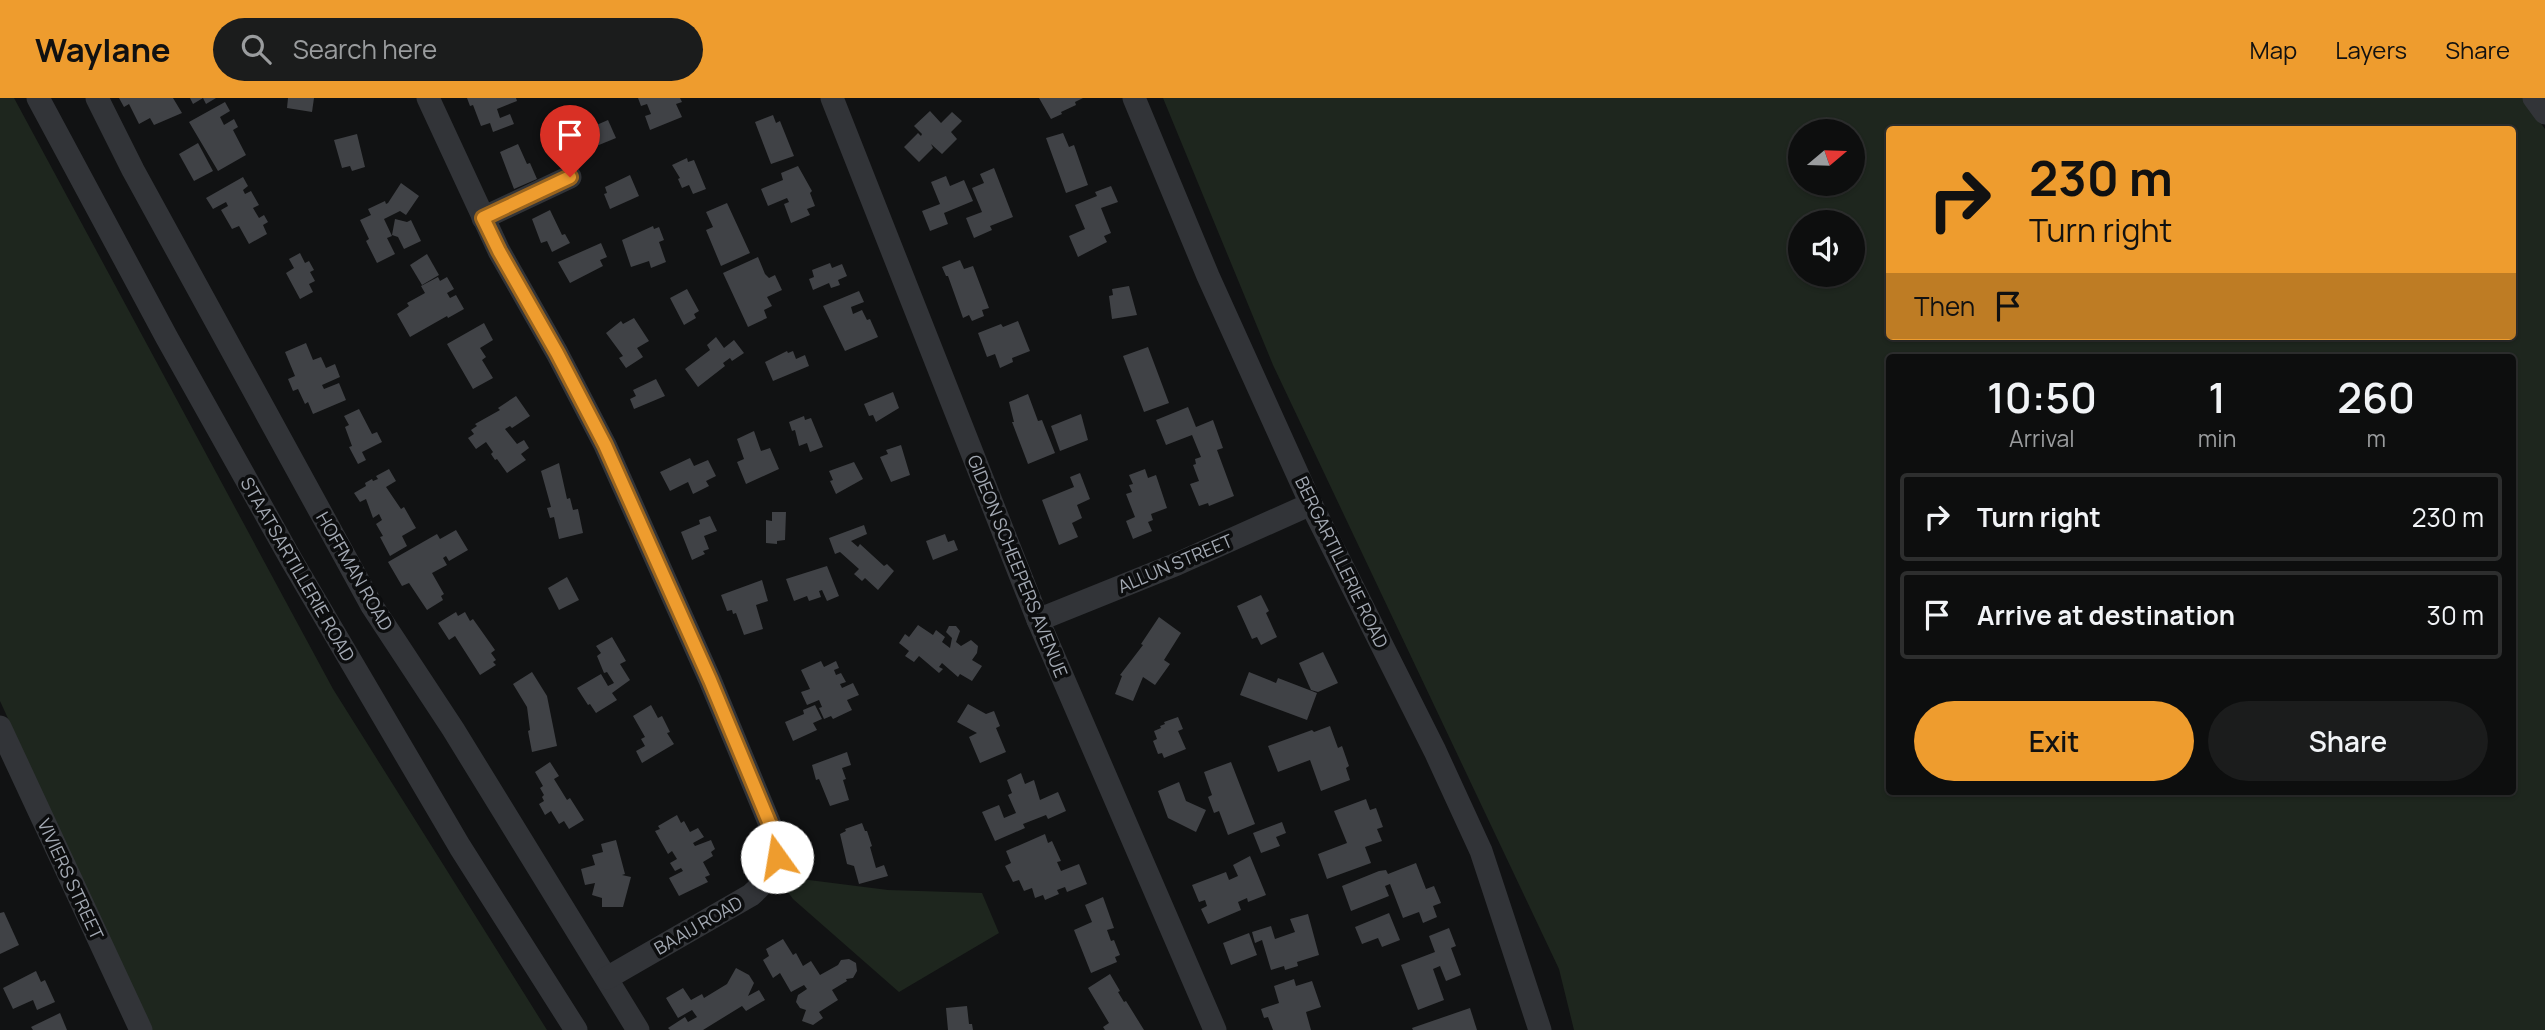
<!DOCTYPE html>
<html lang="en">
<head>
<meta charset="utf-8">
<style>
  body { margin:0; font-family:Manrope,sans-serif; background:#1b1c1c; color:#f1f3f6; height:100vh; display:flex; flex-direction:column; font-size:26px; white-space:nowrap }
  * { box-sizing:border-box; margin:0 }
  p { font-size:23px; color:#9a9c9e }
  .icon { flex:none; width:38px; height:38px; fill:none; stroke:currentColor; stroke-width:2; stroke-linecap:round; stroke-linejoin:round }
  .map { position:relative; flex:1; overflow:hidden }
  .side { position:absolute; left:1886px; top:256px; width:630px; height:441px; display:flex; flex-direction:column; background:#0d0e0e; border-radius:7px; box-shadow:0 2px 5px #0004,0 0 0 2px #2d2e2e }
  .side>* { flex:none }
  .banner { position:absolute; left:1886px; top:28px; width:630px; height:214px; border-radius:7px; box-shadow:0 2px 5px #0004,0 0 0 2px #2d2e2e; background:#ee9c2e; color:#111; overflow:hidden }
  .needle { width:46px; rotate:71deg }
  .buttons { position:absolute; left:1788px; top:21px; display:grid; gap:14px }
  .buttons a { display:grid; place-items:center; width:77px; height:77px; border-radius:50%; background:#0d0e0e; box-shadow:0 2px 5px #0004,0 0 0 2px #2d2e2e; font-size:35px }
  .pin { position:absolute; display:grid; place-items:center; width:60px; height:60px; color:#fff; margin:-72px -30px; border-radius:50% 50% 50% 0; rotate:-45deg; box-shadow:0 0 7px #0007 }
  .pin .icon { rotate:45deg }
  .me { position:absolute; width:77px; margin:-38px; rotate:347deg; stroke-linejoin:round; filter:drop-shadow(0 0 5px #0008) }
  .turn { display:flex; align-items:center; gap:24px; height:147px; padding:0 28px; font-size:32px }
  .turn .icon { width:91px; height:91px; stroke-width:2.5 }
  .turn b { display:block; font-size:49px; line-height:60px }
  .then { display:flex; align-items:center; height:66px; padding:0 28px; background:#0003; gap:14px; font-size:26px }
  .eta { display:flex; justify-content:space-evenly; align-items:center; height:119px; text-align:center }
  .eta b { font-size:42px; font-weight:600; line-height:49px }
  .button { display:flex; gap:14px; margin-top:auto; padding:14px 28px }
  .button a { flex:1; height:80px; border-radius:42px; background:#ee9c2e; color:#111; font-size:28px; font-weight:600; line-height:80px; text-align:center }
  .button a+a { background:#1b1c1c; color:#f1f3f6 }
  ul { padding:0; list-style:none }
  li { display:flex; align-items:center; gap:21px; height:88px; margin:0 14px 10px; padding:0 14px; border:4px solid #2d2e2e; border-radius:7px }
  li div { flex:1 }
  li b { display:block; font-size:26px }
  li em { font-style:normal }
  header { display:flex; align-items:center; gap:42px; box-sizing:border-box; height:98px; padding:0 35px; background:#ee9c2e; color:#111 }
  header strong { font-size:33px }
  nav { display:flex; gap:38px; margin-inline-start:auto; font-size:24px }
  .search { width:490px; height:63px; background:#1b1c1c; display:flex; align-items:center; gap:18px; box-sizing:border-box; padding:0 24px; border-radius:38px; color:#9a9c9e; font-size:26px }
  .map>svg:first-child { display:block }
  .green { fill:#1e261e; fill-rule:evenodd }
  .building { fill:#404246 }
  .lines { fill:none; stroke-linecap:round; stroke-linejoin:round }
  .minor { stroke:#323438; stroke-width:23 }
  .route-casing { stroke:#9b651e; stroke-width:18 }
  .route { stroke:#ee9c2e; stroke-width:12 }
  .labels { text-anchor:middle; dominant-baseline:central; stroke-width:7; stroke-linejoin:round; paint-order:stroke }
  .street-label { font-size:18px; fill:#a3a9b3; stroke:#0c0d0e }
</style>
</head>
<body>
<header>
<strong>Waylane</strong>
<div class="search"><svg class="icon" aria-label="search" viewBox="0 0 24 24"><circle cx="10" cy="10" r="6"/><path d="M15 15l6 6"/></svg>Search here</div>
<nav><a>Map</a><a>Layers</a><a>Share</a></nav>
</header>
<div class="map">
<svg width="2545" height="932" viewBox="0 0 2545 932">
  <rect width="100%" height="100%" fill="#111213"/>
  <!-- green -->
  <g class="green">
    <polygon points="0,0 14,0 333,591 547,932 151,932 0,603"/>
    <path d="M1163 0H2523L2545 31V932H1574L1559 871 1273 267ZM1890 32H2513V238H1890ZM1801 33H1853V86H1801ZM1801 124H1853V177H1801ZM1890 259H2513V693H1890Z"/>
    <polygon points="793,780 888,792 982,795 999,835 899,894 793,801 785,790 785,783"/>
  </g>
  <!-- building -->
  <g class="building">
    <polygon points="119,0 173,0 182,15 154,27 150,20 139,26 129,6 124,9"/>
    <polygon points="190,0 216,0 206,6 203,0 193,6"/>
    <polygon points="288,0 314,0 312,14 287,10"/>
    <polygon points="467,0 516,0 517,3 497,11 500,20 510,16 514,26 493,34 490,25 481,28 473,7 470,8"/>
    <polygon points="638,0 680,0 682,4 676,6 682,19 650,32 645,18 651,16 647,6 641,8"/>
    <polygon points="1039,0 1083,0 1075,4 1076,7 1061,14 1062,16 1051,21"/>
    <polygon points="225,4 230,13 220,19 224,27 234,21 238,29 233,32 246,57 218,73 189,24"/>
    <polygon points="930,13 941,25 952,14 962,23 951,34 957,41 942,56 931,46 933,50 919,64 904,49 918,35 921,38 922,36 914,28"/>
    <polygon points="773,17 776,25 780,23 794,58 771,66 755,24"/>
    <polygon points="608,22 616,40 594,49 585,32"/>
    <polygon points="1063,35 1069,49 1074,47 1088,87 1066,95 1046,40"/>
    <polygon points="357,36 365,69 352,73 350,68 342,70 334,42"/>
    <polygon points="198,45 213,73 194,83 179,56"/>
    <polygon points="518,46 527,66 530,65 537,81 514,91 500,54"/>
    <polygon points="687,60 688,64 694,62 706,91 693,96 689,87 682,90 678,81 680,80 672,67"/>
    <polygon points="798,68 812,93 810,95 815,108 807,111 810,117 791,125 784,106 789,104 787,100 768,108 761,91 783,82 781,75"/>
    <polygon points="994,70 1013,119 990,128 992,132 974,140 966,120 982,114 972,90 984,85 980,76"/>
    <polygon points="630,77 639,98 610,111 604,96 607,95 605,89"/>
    <polygon points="946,78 950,88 964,82 973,103 944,115 948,126 930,133 922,113 940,106 931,84"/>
    <polygon points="243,79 248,88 243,92 245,96 251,93 259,107 253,110 259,120 264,117 268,124 263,127 267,136 249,146 239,128 232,131 221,112 228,108 226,104 213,111 206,100"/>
    <polygon points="401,85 419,98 406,117 400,113 384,121 392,138 387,140 395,156 377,165 366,143 369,141 360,122 371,117 368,111 385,103 386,106 388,105"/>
    <polygon points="1111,88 1118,104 1101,110 1111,135 1104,138 1107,144 1078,159 1069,138 1085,131 1075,107 1097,98 1095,94"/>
    <polygon points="727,105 750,155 721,168 706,132 713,129 706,114"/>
    <polygon points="550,112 562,137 565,136 570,145 552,154 547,143 541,145 532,121"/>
    <polygon points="395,121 407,124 411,122 421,143 404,151 398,139 392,137"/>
    <polygon points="653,128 654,131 659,129 664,142 659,144 666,164 651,170 649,163 631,169 622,142"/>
    <polygon points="601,145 607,159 600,162 603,168 570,185 558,164"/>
    <polygon points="300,155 305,165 309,163 314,172 310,174 315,183 309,186 313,194 300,201 286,175 294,170 289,161"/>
    <polygon points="427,156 439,177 422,187 410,167"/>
    <polygon points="758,159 765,176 769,180 775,177 782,192 767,199 772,208 764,212 767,220 748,229 723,175"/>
    <polygon points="960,162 964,171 973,168 989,210 982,212 984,218 972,223 969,217 963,220 948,178 946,178 942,169"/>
    <polygon points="830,165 832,170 842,166 847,178 838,182 840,187 831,190 829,185 813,192 809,181 814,179 812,172"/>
    <polygon points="438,179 440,183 447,179 454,191 447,195 450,200 456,197 464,211 448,220 447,218 410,239 397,216 409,208 407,205 425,195 421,188"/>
    <polygon points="1129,188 1137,217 1112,221 1109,198 1113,197 1112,191"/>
    <polygon points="687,191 699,213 694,216 696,220 684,227 670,200"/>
    <polygon points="859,193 864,204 851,209 853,216 862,212 867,222 870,221 878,239 845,253 823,208"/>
    <polygon points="634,220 649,243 637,250 643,259 626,270 619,260 623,258 606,235 621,223 623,226"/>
    <polygon points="1018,223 1030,253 1012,260 1013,264 1000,270 995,256 987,259 978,235 1001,226 1003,229"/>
    <polygon points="484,225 493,242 480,250 486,259 482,262 493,280 473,291 447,246"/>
    <polygon points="716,239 724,250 734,242 744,255 732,263 730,260 723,265 725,268 698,289 685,271 710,252 707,247"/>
    <polygon points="306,245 313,262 321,259 326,270 335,266 340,279 322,287 324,291 339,285 346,302 313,316 308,304 305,306 298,291 293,293 288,281 295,278 285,254"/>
    <polygon points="1148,249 1169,305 1144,314 1123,258"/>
    <polygon points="787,253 788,255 793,253 796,261 805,257 809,268 773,283 765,264"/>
    <polygon points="656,281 665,298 634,311 630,301 636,298 633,292"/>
    <polygon points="893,294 899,310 876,324 873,317 869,318 864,306"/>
    <polygon points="1028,296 1038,323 1042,322 1055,355 1028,366 1012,324 1014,324 1009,304"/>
    <polygon points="516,298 530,318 512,330 510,328 505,331 517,346 524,342 529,350 521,356 526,362 507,375 497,361 495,362 491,356 493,354 486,344 476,351 468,340 474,336 471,332 477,328 475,326 500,312 498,310"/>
    <polygon points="1188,309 1196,329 1213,322 1223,350 1217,352 1234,398 1209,408 1208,405 1199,408 1190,386 1199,383 1193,367 1196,366 1195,361 1201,359 1192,337 1166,347 1156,322"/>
    <polygon points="359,311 372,336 377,334 382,344 362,354 366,362 358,366 349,349 352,348 345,329 349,327 344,318"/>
    <polygon points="1081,316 1088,342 1060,353 1051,328"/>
    <polygon points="804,318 805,322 811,320 823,349 810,354 807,345 799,348 795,332 792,333 789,324"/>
    <polygon points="754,333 761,353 770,350 779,371 746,386 737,364 744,361 737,341"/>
    <polygon points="901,347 910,377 891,384 880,359 888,356 886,352"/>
    <polygon points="690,360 694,368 708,362 716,378 706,383 709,388 693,396 688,384 670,393 660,374"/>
    <polygon points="854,364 863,381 836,396 830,383 833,382 829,373"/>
    <polygon points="559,365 567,401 570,400 573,412 578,411 583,435 559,441 554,419 550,420 547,410 551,409 541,373"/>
    <polygon points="389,371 396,383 386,389 401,411 404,409 416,430 402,438 407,448 390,458 380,439 383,438 376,426 382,422 379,416 373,420 366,401 360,404 354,395 366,388 365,385 372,381 373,383 378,381 376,378"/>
    <polygon points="1145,371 1148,380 1156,377 1167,410 1151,416 1153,422 1148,424 1152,433 1133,441 1126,423 1135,419 1126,396 1132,394 1129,387 1133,386 1129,377"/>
    <polygon points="1080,375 1090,401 1077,407 1082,420 1072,425 1078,439 1059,447 1042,402 1074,389 1070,379"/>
    <polygon points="772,414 786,414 785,442 777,443 777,446 766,445 766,422 772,423"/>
    <polygon points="710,418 717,433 704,438 709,451 703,453 705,456 692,462 681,434 700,426 699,422"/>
    <polygon points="864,427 867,436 851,443 858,449 860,446 884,468 887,466 894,473 878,492 865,480 862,483 854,476 859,471 840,454 835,456 829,440"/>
    <polygon points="456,432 468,452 449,463 446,458 443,460 447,467 432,475 444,496 441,498 443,502 427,512 409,485 402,488 388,464 437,436 440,441"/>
    <polygon points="945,436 948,444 954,442 958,452 933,462 926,443"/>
    <polygon points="827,468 839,498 827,503 822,492 819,493 821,499 809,503 807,498 794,503 786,481"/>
    <polygon points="567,479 579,502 559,512 548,490"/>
    <polygon points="762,482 768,503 756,507 763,531 744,537 736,515 733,516 732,512 727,513 721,497"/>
    <polygon points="1261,497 1269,513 1266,515 1277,539 1261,547 1257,539 1252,541 1237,508"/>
    <polygon points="456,514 458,518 465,514 470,523 473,521 495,552 491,555 496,562 493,564 496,567 480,577 455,538 449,542 438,525"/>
    <polygon points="1159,519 1181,535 1164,562 1170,566 1155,587 1143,579 1133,603 1115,596 1122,578 1120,577 1143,547 1141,546"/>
    <polygon points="918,527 933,537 936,532 945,539 942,544 950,550 952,540 946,534 949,528 956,528 960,533 956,544 961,548 971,542 978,548 977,555 972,562 982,568 972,583 960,576 958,579 942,565 939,569 943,571 939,575 919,558 914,564 905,558 909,553 899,545 905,536 909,539"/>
    <polygon points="612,539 626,563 620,566 630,582 612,595 617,602 596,615 590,606 588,607 577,590 601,576 608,588 614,585 607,574 604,575 597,558 601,555 596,548"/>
    <polygon points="1323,554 1338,585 1318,594 1311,592 1299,565"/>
    <polygon points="821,563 824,569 836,563 839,570 834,572 836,577 841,575 846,584 840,586 842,590 853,585 859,597 847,602 852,612 833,621 831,618 824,621 819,610 822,609 819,602 807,607 801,594 810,591 801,572"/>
    <polygon points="532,574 547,598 557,648 532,654 528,633 530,632 527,609 513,586"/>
    <polygon points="1249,574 1276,585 1278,580 1317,595 1307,622 1240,597"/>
    <polygon points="968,606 986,616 994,613 1000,628 996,630 1006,654 980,665 969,639 977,635 957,624"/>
    <polygon points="651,607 658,620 662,618 670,634 667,635 674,646 642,665 636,653 645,648 641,641 645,639 633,618"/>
    <polygon points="815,607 822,621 813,625 817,632 793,643 785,624 804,616 803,612"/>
    <polygon points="1178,619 1183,631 1178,633 1186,651 1164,660 1162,655 1158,656 1153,643 1157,641 1154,633 1161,630 1160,628 1165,626 1164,624"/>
    <polygon points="1330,628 1338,650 1342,648 1349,668 1346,670 1350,682 1321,693 1310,662 1278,674 1268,648 1312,632 1314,634"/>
    <polygon points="847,654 851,667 842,670 846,681 843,682 849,702 830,708 819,681 816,682 812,667"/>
    <polygon points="550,664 559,678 554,681 567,702 570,700 584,722 569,731 564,723 559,726 551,713 545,717 539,706 544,703 542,699 544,697 540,690 543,688 535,674"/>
    <polygon points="1231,664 1255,726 1228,737 1219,713 1214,715 1208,699 1212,697 1204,674"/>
    <polygon points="1021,675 1025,686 1034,682 1040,702 1058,694 1066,713 1048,721 1046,717 1023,726 1025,730 995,743 982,714 999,707 1004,720 1016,715 1008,697 1012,695 1007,682"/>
    <polygon points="1179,684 1186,703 1206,712 1196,734 1168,720 1158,693"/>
    <polygon points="1366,701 1370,712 1376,710 1383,729 1377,731 1382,743 1365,749 1371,765 1327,781 1318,756 1347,745 1334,713"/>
    <polygon points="677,717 681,725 684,723 690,734 698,730 704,739 693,745 695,748 711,742 715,751 711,754 713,758 703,764 710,777 705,779 708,784 679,798 669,780 683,773 681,770 675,773 670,765 677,761 672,753 668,756 655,733 660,731 658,728"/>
    <polygon points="1282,724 1286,735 1276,739 1280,748 1261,755 1253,735"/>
    <polygon points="862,725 865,733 867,733 872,748 870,749 876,770 884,767 888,778 859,786 854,768 847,766 840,736 846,733 845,731"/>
    <polygon points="1045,736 1048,745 1052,743 1061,763 1057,764 1061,773 1079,766 1087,786 1067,794 1065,789 1057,792 1059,796 1045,802 1043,797 1035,800 1032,790 1024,793 1019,782 1013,784 1005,768 1011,765 1006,753"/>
    <polygon points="616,742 625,776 622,777 631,779 623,809 602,809 602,800 592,797 595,785 585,787 581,771 595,767 592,757 603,754 601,746"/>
    <polygon points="1250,758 1266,797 1248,804 1247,800 1238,804 1241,812 1208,826 1201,811 1207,808 1205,802 1199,804 1192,787 1226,774 1229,782 1238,778 1233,767"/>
    <polygon points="1416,765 1426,791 1434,788 1441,805 1433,808 1437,819 1423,825 1419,814 1403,820 1390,786 1385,788 1389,798 1351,813 1342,788 1379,773 1386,772 1388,776"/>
    <polygon points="1103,799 1114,830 1107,832 1111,843 1114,842 1120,857 1115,859 1117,864 1091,875 1074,832 1092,824 1085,807"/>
    <polygon points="4,814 19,847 0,856 0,815"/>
    <polygon points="1389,815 1400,842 1382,849 1378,840 1362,846 1355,829"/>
    <polygon points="1308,816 1319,857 1297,864 1298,868 1285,872 1284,868 1271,872 1262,842 1255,845 1252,834 1271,828 1275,841 1295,834 1290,821"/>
    <polygon points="1449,830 1456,848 1451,850 1461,877 1446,883 1440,868 1433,871 1444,902 1418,912 1401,867 1435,854 1429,838"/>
    <polygon points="1249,835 1257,857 1231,867 1223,845"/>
    <polygon points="783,841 793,857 796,855 803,868 811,863 820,877 838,867 841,862 849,861 856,865 857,873 853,880 846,881 847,883 832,892 838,902 819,914 823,920 813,927 802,923 806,912 800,910 796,904 798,897 807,891 804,887 791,894 780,875 773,880 763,862 769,858 766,851"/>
    <polygon points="736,870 749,877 754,885 748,898 759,892 765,902 746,913 742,908 703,932 670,932 668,930 685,919 688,924 697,919 692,912 678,920 666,900 683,890 691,902 702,896 704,900 727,886"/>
    <polygon points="36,873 41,884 45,882 55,904 37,912 33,902 13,911 3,890"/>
    <polygon points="1110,876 1120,893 1118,894 1124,904 1126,903 1144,932 1105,932 1103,929 1109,925 1088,890"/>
    <polygon points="1294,881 1296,888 1312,883 1321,909 1306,914 1311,932 1273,932 1268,919 1264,920 1261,911 1279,905 1274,888"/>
    <polygon points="967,908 969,926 972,926 973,932 948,932 946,910"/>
    <polygon points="1470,910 1477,932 1413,932 1412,930"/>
    <polygon points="60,915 67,932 33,932 31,929"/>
  </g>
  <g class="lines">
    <!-- minor -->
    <g class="minor">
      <polyline points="38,0 167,240 292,463 460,749 576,932"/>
      <polyline points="97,0 133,72 372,508 453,631 638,932"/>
      <path d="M428 0 499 153 557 255 605 347 710 582 774 736C778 767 775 776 751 797L607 880"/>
      <polyline points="832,0 1038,522 1215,932"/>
      <polyline points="1134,0 1208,178 1311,406 1435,653 1481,753 1540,932"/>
      <polyline points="2534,0 2545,15"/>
      <polyline points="483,120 570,79"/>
      <polyline points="1038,522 1177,466 1311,406"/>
      <polyline points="0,629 141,932"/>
    </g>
  </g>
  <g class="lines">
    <defs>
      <polyline id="route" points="570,79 483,120 499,153 557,255 605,347 710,582 774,736 777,759"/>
    </defs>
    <!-- route casing -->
    <use href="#route" class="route-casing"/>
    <!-- route -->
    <use href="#route" class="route"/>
  </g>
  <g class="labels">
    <!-- street labels -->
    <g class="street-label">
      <text transform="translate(1342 464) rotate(64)">BERGARTILLERIE ROAD</text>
      <text transform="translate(1175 465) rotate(-23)">ALLUN STREET</text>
      <text transform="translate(1018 468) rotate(68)">GIDEON SCHEEPERS AVENUE</text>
      <text transform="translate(298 471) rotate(60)">STAATSARTILLERIE ROAD</text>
      <text transform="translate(355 473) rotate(60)">HOFFMAN ROAD</text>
      <text transform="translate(71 781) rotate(65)">VIVIERS STREET</text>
      <text transform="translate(698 827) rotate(-30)">BAAIJ ROAD</text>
    </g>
  </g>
</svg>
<div class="buttons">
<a><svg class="needle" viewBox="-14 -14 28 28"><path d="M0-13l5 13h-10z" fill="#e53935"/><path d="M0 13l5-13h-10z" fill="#9a9c9e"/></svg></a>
<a><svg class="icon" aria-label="sound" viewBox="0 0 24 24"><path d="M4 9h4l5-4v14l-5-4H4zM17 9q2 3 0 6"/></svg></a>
</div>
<div class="pin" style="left:570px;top:79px;background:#d93025"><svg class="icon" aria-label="arrive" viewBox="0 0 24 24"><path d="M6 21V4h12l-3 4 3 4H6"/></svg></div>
<svg class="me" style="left:777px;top:759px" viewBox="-20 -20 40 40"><circle r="19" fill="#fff"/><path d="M0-13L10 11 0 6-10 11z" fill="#ee9c2e"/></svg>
<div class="banner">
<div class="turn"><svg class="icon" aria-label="right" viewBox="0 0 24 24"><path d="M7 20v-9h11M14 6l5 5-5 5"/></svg><div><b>230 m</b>Turn right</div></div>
<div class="then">Then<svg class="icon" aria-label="arrive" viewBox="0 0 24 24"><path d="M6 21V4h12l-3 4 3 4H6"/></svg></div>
</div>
<section class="side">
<div class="eta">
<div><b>10:50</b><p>Arrival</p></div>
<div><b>1</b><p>min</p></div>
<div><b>260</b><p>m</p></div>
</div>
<ul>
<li><svg class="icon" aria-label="right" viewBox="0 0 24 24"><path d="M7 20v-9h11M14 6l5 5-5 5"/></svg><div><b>Turn right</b></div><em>230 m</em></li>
<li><svg class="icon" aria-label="arrive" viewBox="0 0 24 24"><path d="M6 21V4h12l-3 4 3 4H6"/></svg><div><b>Arrive at destination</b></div><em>30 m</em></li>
</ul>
<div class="button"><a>Exit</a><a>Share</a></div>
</section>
</div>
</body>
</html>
